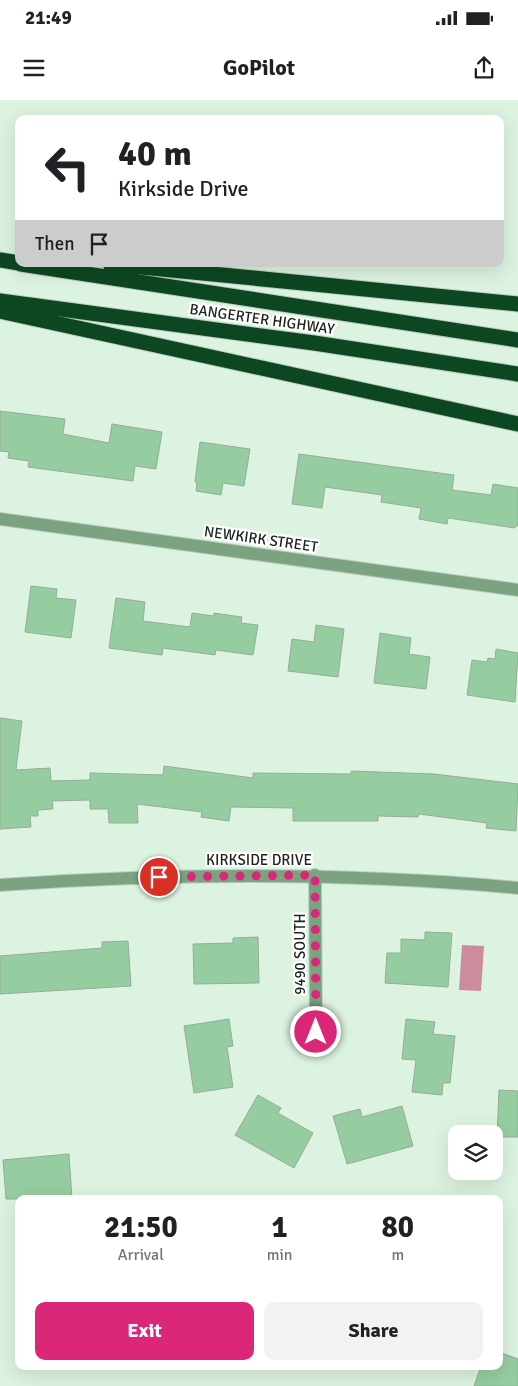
<!DOCTYPE html>
<html lang="en">
<head>
<meta charset="utf-8">
<style>
  body { margin:0; font-family:Signika,sans-serif; background:#f2f2f2; color:#202124; height:100vh; display:flex; flex-direction:column; font-size:19px; white-space:nowrap }
  * { box-sizing:border-box; margin:0 }
  p { font-size:16px; color:#757577 }
  .icon { flex:none; width:28px; height:28px; fill:none; stroke:currentColor; stroke-width:2; stroke-linecap:round; stroke-linejoin:round }
  .map { position:relative; flex:1; overflow:hidden }
  .panel { position:absolute; left:15px; top:1095px; width:488px; height:175px; display:flex; flex-direction:column; background:#fff; border-radius:10px; box-shadow:0 5px 20px #0002 }
  .panel>* { flex:none }
  .top-card { position:absolute; left:15px; top:15px; width:489px; height:152px; border-radius:10px; box-shadow:0 5px 20px #0002; background:#fff; color:#202124; overflow:hidden }
  .tools { position:absolute; left:448px; top:1025px; display:grid; gap:10px }
  .tools a { display:grid; place-items:center; width:55px; height:55px; border-radius:10px; background:#fff; box-shadow:0 5px 20px #0002; font-size:25px }
  .pin { position:absolute; display:grid; place-items:center; width:42px; height:42px; color:#fff; margin:-21px; border:2px solid #fff; border-radius:50%; box-shadow:0 1px 5px #0007 }
  .me { position:absolute; width:55px; margin:-28px; rotate:0deg; stroke-linejoin:round; filter:drop-shadow(0 0 4px #0008) }
  .turn { display:flex; align-items:center; gap:18px; height:105px; padding:0 20px; font-size:22px }
  .turn .icon { width:65px; height:65px; stroke-width:2.5 }
  .turn b { display:block; font-size:35px; line-height:42px }
  .then { display:flex; align-items:center; height:48px; padding:0 20px; background:#0003; gap:10px; font-size:19px }
  .eta { display:flex; justify-content:space-evenly; align-items:center; height:85px; text-align:center }
  .eta b { font-size:30px; font-weight:700; line-height:35px }
  .button { display:flex; gap:10px; margin-top:auto; padding:10px 20px }
  .button a { flex:1; height:58px; border-radius:10px; background:#db2777; color:#fff; font-size:20px; font-weight:700; line-height:58px; text-align:center }
  .button a+a { background:#f2f2f2; color:#202124 }
  .status { display:flex; justify-content:space-between; align-items:center; height:35px; padding:0 25px; background:#fff; direction:ltr }
  .status svg { height:14px; fill:currentColor }
  header { display:flex; justify-content:space-between; align-items:center; height:65px; padding:0 20px; background:#fff; font-size:22px; font-weight:700 }
  .map>svg:first-child { display:block }
  .water { fill:#cf8b9e }
  .building { fill:#95cda0; stroke:#97ab9a }
  .lines { fill:none; stroke-linecap:round; stroke-linejoin:round }
  .street-casing { stroke:#bacebe; stroke-width:14 }
  .highway-casing { stroke:#bacebe; stroke-width:17 }
  .street { stroke:#7ba382; stroke-width:12 }
  .highway { stroke:#0d4721; stroke-width:15 }
  .route { stroke:#db2777; stroke-width:9; stroke-dasharray:0 16.2 }
  .labels { text-anchor:middle; dominant-baseline:central; stroke-width:4.5; stroke-linejoin:round; paint-order:stroke }
  .street-label { font-size:15px; fill:#1b231d; stroke:#fff }
</style>
</head>
<body>
<div class="status"><b>21:49</b><svg viewBox="0 0 49 12"><path d="M0 12V9h3v3zM5 12V6h3v6zM10 12V3h3v9zM15 12V0h3v12zM26 1h20v11H26zM47 4h2v5h-2z"/></svg></div>
<header><svg class="icon" aria-label="menu" viewBox="0 0 24 24"><path d="M4 6h16M4 12h16M4 18h16"/></svg>GoPilot<svg class="icon" aria-label="share" viewBox="0 0 24 24"><path d="M12 15V3M7 8l5-5 5 5M5 13v7h14v-7"/></svg></header>
<div class="map">
<svg width="518" height="1286" viewBox="0 0 518 1286">
  <rect width="100%" height="100%" fill="#ddf3e1"/>
  <!-- water -->
  <polygon class="water" points="462,845 484,846 481,891 459,890"/>
  <!-- building -->
  <g class="building">
    <polygon points="0,311 65,319 63,334 109,343 112,324 162,332 156,369 135,366 133,381 28,367 29,361 8,358 9,352 0,351"/>
    <polygon points="200,342 250,349 244,386 223,383 221,395 196,391 197,382 195,382"/>
    <polygon points="299,354 454,375 452,390 491,395 493,384 518,388 518,426 515,426 515,428 448,418 447,424 419,419 421,408 381,402 382,395 325,387 322,408 292,404"/>
    <polygon points="31,486 57,489 56,498 76,500 71,538 25,532"/>
    <polygon points="116,498 145,502 143,521 190,527 192,513 214,516 214,513 242,517 241,523 258,525 253,555 216,550 215,555 163,548 162,555 109,548"/>
    <polygon points="316,525 344,529 338,577 288,571 292,539 314,542"/>
    <polygon points="380,533 411,538 409,554 430,557 426,589 374,583"/>
    <polygon points="496,549 518,553 515,602 467,595 472,560 487,562 488,558 495,559"/>
    <polygon points="0,618 22,621 16,670 50,668 51,681 90,680 90,673 163,675 164,666 253,678 253,673 351,674 351,671 434,674 518,684 516,731 486,728 487,723 419,714 418,717 378,716 378,721 293,721 293,708 231,707 229,721 201,717 202,712 137,704 138,723 109,723 108,709 90,709 90,700 52,701 53,709 38,710 38,716 30,716 31,727 0,729"/>
    <polygon points="425,832 452,833 448,887 385,883 387,853 401,853 401,839 425,840"/>
    <polygon points="258,837 259,883 194,884 193,844 233,843 233,838"/>
    <polygon points="128,841 131,886 0,894 0,856 102,848 102,842"/>
    <polygon points="229,919 233,946 227,947 233,987 194,993 184,926"/>
    <polygon points="406,919 435,922 433,934 455,936 450,983 443,983 442,995 412,992 416,960 402,959"/>
    <polygon points="499,990 518,991 518,1037 497,1037"/>
    <polygon points="258,995 281,1008 278,1013 313,1033 294,1068 235,1035"/>
    <polygon points="402,1006 413,1046 347,1064 333,1016 360,1009 362,1017"/>
    <polygon points="69,1054 72,1099 6,1099 3,1060"/>
    <polygon points="499,1252 518,1259 518,1286 474,1286 481,1266 499,1266"/>
  </g>
  <g class="lines">
    <defs>
      <g id="street">
        <polyline points="0,419 518,490"/>
        <polyline points="315,775 316,932"/>
        <path d="M0 785C173 773 346 772 518 788"/>
      </g>
      <g id="highway">
        <polyline points="0,160 19,163"/>
        <polyline points="21,164 518,240"/>
        <polyline points="110,164 518,204"/>
        <polyline points="0,201 314,243 518,274"/>
        <polyline points="0,211 518,324"/>
      </g>
    </defs>
    <!-- street casing -->
    <use href="#street" class="street-casing"/>
    <!-- highway casing -->
    <use href="#highway" class="highway-casing"/>
    <!-- street -->
    <use href="#street" class="street"/>
    <!-- highway -->
    <use href="#highway" class="highway"/>
  </g>
  <g class="lines">
    <!-- route -->
    <polyline class="route" points="159,777 315,775 316,932"/>
  </g>
  <g class="labels">
    <!-- street labels -->
    <g class="street-label">
      <text transform="translate(262 219) rotate(8)">BANGERTER HIGHWAY</text>
      <text transform="translate(261 439) rotate(8)">NEWKIRK STREET</text>
      <text x="259" y="760">KIRKSIDE DRIVE</text>
      <text transform="translate(300 854) rotate(-90)">9490 SOUTH</text>
    </g>
  </g>
</svg>
<div class="tools">
<a><svg class="icon" aria-label="layers" viewBox="0 0 24 24"><path d="M12 4l9 5-9 5-9-5zM3 14l9 5 9-5"/></svg></a>
</div>
<div class="pin" style="left:159px;top:777px;background:#d93025"><svg class="icon" aria-label="arrive" viewBox="0 0 24 24"><path d="M6 21V4h12l-3 4 3 4H6"/></svg></div>
<svg class="me" style="left:316px;top:932px" viewBox="-20 -20 40 40"><circle r="17" fill="#db2777" stroke="#fff" stroke-width="3"/><path d="M0-11L8 9 0 5-8 9z" fill="#fff"/></svg>
<div class="top-card">
<div class="turn"><svg class="icon" aria-label="left" viewBox="0 0 24 24"><path d="M17 20v-9H6M10 6l-5 5 5 5"/></svg><div><b>40 m</b>Kirkside Drive</div></div>
<div class="then">Then<svg class="icon" aria-label="arrive" viewBox="0 0 24 24"><path d="M6 21V4h12l-3 4 3 4H6"/></svg></div>
</div>
<section class="panel">
<div class="eta">
<div><b>21:50</b><p>Arrival</p></div>
<div><b>1</b><p>min</p></div>
<div><b>80</b><p>m</p></div>
</div>
<div class="button"><a>Exit</a><a>Share</a></div>
</section>
</div>
</body>
</html>
